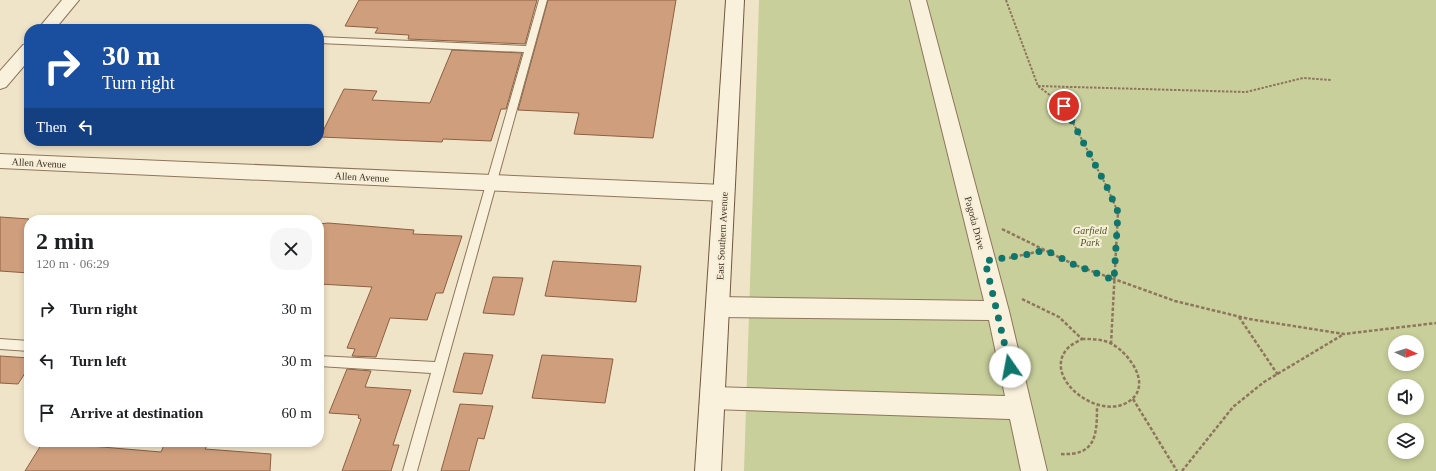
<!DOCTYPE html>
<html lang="en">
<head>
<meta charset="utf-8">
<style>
  body { margin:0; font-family:Georgia,serif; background:#f6f6f6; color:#202124; height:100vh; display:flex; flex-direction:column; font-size:15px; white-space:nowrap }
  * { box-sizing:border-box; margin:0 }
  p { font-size:13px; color:#757577 }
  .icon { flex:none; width:22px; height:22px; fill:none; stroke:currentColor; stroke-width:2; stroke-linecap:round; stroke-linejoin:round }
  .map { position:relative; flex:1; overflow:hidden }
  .sheet { position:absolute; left:24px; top:215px; width:300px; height:232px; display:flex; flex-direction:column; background:#fff; border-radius:16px; box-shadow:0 2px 6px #0003 }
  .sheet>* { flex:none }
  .top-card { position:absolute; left:24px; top:24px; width:300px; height:122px; border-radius:16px; box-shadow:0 2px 6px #0003; background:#1a4fa0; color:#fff; overflow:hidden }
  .needle { width:26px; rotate:94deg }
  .tools { position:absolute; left:1388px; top:335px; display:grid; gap:8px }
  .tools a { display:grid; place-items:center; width:36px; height:36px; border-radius:50%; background:#fff; box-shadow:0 2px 6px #0003; font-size:20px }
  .pin { position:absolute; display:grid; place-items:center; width:34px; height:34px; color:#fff; margin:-17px; border:2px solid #fff; border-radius:50%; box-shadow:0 1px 4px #0007 }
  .me { position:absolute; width:44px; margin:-22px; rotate:348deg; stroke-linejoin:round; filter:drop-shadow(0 0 3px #0008) }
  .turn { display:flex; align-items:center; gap:14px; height:84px; padding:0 12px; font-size:18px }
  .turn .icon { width:52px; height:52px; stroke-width:2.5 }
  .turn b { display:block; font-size:28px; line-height:34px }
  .then { display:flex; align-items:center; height:38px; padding:0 12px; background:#0003; gap:8px; font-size:15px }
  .round { display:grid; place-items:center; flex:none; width:42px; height:42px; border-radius:16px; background:#f6f6f6 }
  .overview { display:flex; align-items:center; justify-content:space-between; height:68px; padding:0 12px }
  h1 { font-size:24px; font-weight:600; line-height:30px }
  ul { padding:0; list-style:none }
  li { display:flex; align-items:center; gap:12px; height:52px; padding:0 12px }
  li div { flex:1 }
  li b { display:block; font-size:15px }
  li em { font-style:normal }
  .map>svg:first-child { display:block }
  .green { fill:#c9cf9b; fill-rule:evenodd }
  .building { fill:#cf9f7d; stroke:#8d5f41 }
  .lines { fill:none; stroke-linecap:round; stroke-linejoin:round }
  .lane-casing { stroke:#8d765c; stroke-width:2 }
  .street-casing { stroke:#8d765c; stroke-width:2 }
  .secondary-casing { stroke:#6f573f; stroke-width:2 }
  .path-far1 { stroke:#8d765c; stroke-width:2; stroke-dasharray:2.5 1.5; stroke-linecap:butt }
  .path { stroke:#8d765c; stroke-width:2.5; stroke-dasharray:3.5 2; stroke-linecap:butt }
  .lane { fill:#faf1dc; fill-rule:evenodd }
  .street { fill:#faf1dc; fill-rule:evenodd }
  .secondary { fill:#faf1dc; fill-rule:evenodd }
  .route { stroke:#0f766e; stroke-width:7; stroke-dasharray:0 12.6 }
  .labels { text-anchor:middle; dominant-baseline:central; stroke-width:4; stroke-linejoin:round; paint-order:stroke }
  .street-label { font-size:10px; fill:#3d2e20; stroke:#f7eed8 }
  .park-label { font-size:10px; font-style:italic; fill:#4d5a26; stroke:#f7eed8 }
</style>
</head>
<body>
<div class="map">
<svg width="1436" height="471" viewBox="0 0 1436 471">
  <rect width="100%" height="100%" fill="#f0e4c8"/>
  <!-- green -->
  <path class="green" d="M759 0H1436V471H744ZM1395 342H1417V364H1395ZM1395 386H1417V408H1395ZM1395 430H1417V452H1395Z"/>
  <!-- building -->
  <g class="building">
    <polygon points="359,0 537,0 525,44 408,39 409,35 375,33 378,28 345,26"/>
    <polygon points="548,0 676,0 653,138 574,134 579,113 518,110"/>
    <polygon points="452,50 522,53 506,109 501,109 491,141 443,139 442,142 320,137 344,89 377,91 372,100 430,103"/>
    <polygon points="0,217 29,219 29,273 0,271"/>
    <polygon points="328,223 414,230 413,234 462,236 443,293 436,293 427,320 390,318 376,357 352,356 355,349 347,348 372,287 319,284 319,224"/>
    <polygon points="553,261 641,266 636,302 545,296"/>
    <polygon points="493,277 523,278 514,315 483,313"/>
    <polygon points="464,353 493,355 482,394 453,392"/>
    <polygon points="542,355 613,359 605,403 532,398"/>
    <polygon points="0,356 29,358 29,367 18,384 0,383"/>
    <polygon points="347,369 371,371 365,387 411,390 393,445 399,445 391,471 342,471 361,419 358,418 359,415 329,413"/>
    <polygon points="460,404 493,406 484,439 478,438 469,471 441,471"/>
    <polygon points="43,442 161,452 165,443 207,446 205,449 271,454 270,471 25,471"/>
  </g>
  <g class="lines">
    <defs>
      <g id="lane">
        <polygon points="539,0 547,0 417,471 403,471 431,373 319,366 319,356 435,362 524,52 319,43 319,37 526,46"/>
        <polygon points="0,339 29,341 29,351 0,349"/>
      </g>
      <g id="street">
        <polygon points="62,0 79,0 55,29 38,29"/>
        <polygon points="910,0 926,0 1009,311 1047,471 1021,471 1010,419 712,409 703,406 700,398 703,390 712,387 1005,396 989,320 718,317 710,314 707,307 710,300 718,297 984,301"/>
        <polygon points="29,43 29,60 6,87 0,89 0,71 23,45"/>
        <polygon points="0,154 724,185 731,188 734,193 731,198 724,201 0,168"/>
      </g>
      <polygon id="secondary" points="726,0 744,0 721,471 695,471"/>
    </defs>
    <!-- lane casing -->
    <use href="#lane" class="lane-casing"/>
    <!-- street casing -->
    <use href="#street" class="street-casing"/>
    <!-- secondary casing -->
    <use href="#secondary" class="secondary-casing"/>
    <!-- path-far1 -->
    <g class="path-far1">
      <polyline points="1006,0 1038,86 1064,106 1107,187 1117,210"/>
      <polyline points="1038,86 1246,92 1303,78 1331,80"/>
    </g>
    <!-- path -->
    <g class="path">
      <polyline points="1002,229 1075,265 1175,301 1249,319 1344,334 1436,323"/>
      <polyline points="1009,258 1045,250"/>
      <polyline points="1022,299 1059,317 1082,339"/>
      <polyline points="1239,317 1278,375"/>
      <path d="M1082 339C1092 339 1103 339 1112 344 1128 353 1151 382 1132 399 1103 425 1041 379 1067 349 1070 345 1077 342 1082 339Z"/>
      <polyline points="1111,344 1118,212 1117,209"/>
      <polyline points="1133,399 1177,471"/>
      <path d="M1061 454C1096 456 1097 435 1097 406"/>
      <polyline points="1182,471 1233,407 1264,382 1344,334"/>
    </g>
    <!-- lane -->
    <use href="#lane" class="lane"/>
    <!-- street -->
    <use href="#street" class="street"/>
    <!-- secondary -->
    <use href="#secondary" class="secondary"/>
  </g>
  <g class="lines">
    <!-- route -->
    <polyline class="route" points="1010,367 985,261 1030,254 1045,250 1075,265 1114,280 1118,212 1107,187 1064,106"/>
  </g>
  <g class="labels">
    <!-- street labels -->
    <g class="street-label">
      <text transform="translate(39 163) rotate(3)">Allen Avenue</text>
      <text transform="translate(362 177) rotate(3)">Allen Avenue</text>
      <text transform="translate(975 223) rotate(75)">Pagoda Drive</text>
      <text transform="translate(722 236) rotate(-87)">East Southern Avenue</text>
    </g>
    <!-- park labels -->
    <g class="park-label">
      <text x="1090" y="230">Garfield<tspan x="1090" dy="12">Park</tspan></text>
    </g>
  </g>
</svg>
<div class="tools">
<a><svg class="needle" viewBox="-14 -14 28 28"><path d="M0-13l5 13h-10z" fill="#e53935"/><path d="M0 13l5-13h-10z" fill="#757577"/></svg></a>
<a><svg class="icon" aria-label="sound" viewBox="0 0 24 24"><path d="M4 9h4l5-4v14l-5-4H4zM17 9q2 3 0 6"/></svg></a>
<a><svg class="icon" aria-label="layers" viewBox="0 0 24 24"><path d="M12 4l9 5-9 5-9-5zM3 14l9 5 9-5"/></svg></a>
</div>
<div class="pin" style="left:1064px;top:106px;background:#d93025"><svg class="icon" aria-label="arrive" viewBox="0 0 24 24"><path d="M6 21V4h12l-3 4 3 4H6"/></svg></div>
<svg class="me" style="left:1010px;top:367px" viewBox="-20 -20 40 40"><circle r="19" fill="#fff"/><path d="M0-13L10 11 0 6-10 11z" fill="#0f766e"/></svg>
<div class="top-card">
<div class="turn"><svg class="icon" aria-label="right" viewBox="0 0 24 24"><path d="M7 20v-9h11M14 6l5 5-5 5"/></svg><div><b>30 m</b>Turn right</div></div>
<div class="then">Then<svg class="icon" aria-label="left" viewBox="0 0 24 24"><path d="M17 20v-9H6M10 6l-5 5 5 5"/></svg></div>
</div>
<section class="sheet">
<div class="overview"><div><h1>2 min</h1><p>120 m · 06:29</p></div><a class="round"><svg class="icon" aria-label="close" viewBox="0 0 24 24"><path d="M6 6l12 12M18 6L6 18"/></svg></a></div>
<ul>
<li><svg class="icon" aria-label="right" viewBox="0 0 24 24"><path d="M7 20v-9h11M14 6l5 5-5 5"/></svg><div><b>Turn right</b></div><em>30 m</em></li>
<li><svg class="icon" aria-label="left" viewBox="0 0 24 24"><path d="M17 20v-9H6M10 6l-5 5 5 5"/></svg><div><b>Turn left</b></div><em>30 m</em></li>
<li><svg class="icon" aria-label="arrive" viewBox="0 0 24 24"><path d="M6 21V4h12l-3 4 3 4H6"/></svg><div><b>Arrive at destination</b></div><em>60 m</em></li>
</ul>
</section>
</div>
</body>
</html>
